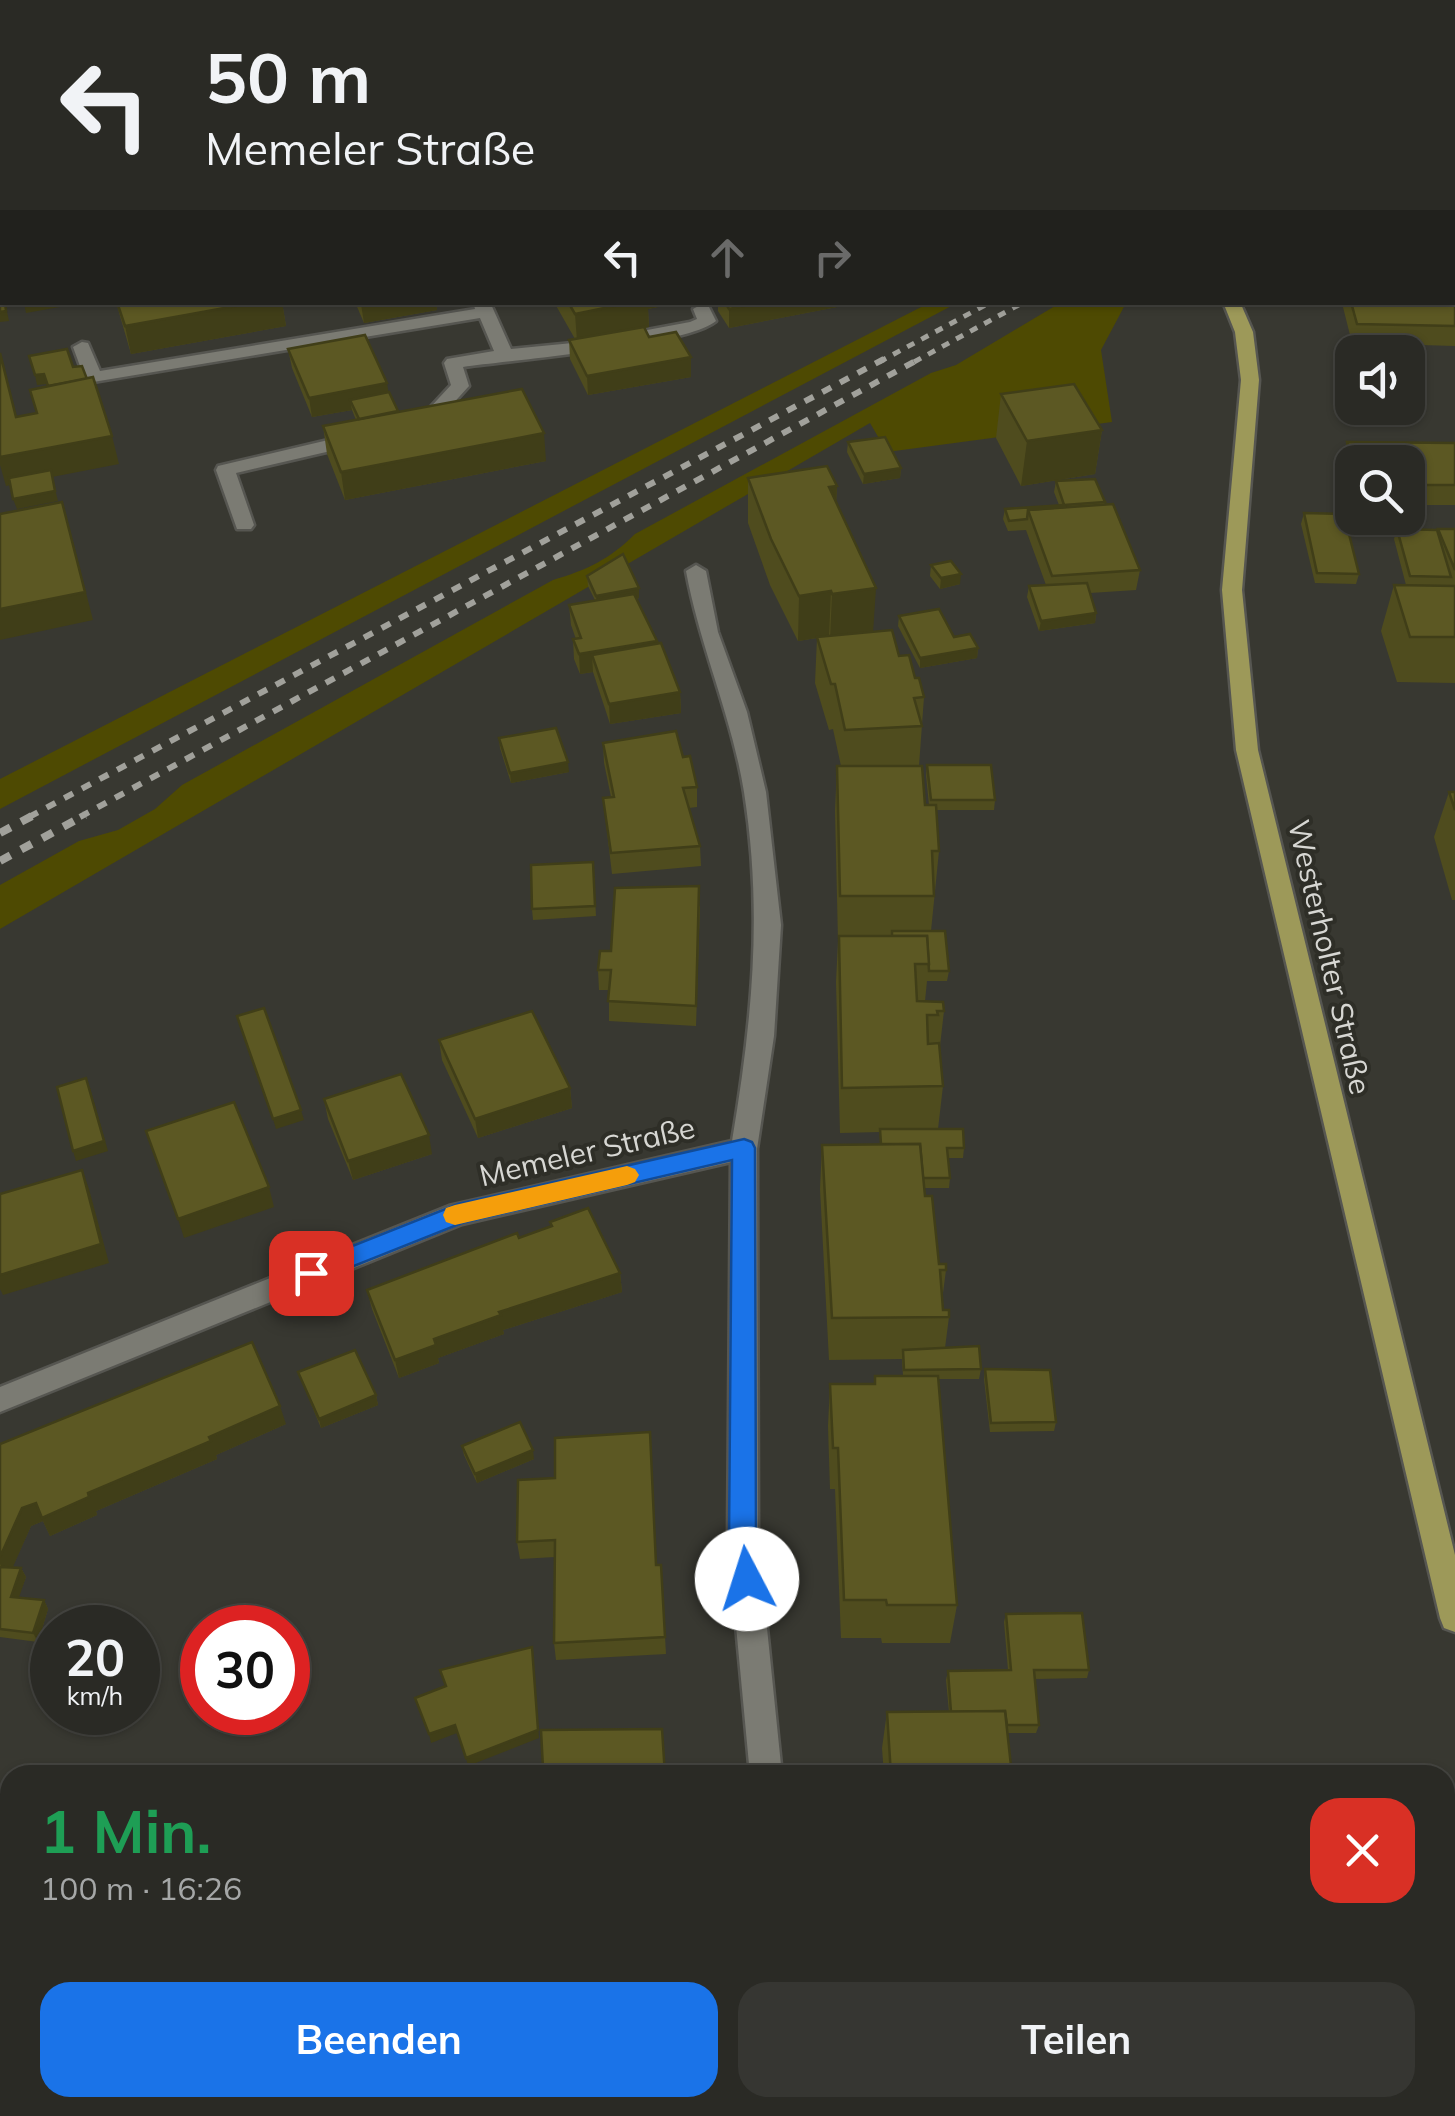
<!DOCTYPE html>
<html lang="de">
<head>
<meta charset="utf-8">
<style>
  body { margin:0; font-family:Mulish,sans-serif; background:#363632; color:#f1f3f6; height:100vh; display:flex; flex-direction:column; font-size:38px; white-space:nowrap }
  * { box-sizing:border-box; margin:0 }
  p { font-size:32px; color:#a5a7a7 }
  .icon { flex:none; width:55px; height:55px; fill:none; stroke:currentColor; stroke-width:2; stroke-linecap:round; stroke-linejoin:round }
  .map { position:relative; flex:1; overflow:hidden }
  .side { position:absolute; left:0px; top:1765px; width:1455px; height:352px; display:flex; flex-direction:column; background:#2a2a25; border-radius:30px 30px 0 0; box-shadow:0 2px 8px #0004,0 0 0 2px #464642 }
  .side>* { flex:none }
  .hud { position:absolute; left:0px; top:0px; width:1455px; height:305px; box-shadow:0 2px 8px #0004,0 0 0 2px #464642; background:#2a2a25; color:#f1f3f6; overflow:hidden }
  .buttons { position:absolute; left:1335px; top:335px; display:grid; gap:20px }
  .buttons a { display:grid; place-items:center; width:90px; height:90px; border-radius:20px; background:#2a2a25; box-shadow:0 2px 8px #0004,0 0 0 2px #464642; font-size:50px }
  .speed { position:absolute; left:30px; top:1605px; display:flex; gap:20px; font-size:50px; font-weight:700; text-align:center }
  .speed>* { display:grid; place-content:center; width:130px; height:130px; border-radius:50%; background:#2a2a25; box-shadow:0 2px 8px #0004,0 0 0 2px #464642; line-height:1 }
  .speed small { font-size:25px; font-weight:400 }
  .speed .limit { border:15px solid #d22; background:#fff; color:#111 }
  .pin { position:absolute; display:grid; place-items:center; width:85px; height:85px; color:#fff; margin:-42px; border-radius:20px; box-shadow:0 5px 15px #0006 }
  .me { position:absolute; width:110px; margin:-55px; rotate:355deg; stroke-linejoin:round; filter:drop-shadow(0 0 8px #0008) }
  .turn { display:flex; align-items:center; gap:35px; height:210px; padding:0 40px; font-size:45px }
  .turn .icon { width:130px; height:130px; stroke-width:2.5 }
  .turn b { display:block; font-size:70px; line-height:85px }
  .lanes { display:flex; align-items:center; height:95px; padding:0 40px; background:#0003; justify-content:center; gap:50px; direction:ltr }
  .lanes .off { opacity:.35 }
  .round { display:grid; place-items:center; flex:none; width:105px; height:105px; border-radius:30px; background:#363632 }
  .headline { display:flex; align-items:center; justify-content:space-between; height:170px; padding:0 40px }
  h1 { font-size:60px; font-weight:700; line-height:75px; color:#1e9e55 }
  .primary-button { display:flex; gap:20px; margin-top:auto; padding:20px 40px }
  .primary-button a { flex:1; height:115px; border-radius:30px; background:#1a73e8; color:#fff; font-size:40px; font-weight:700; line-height:115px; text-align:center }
  .primary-button a+a { background:#363632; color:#f1f3f6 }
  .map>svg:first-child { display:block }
  .green { fill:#4e4a02 }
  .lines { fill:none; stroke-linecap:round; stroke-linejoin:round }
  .minor-casing { stroke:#565651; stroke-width:5 }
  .major-casing { stroke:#565651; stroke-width:5 }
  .minor { fill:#7b7b73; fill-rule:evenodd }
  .major { fill:#9d9959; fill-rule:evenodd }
  .rail-far2 { stroke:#a1a19b; stroke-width:5; stroke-dasharray:8 8; stroke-linecap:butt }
  .rail-far1 { stroke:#a1a19b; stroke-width:6; stroke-dasharray:10 10; stroke-linecap:butt }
  .rail { stroke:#a1a19b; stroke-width:8; stroke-dasharray:12 12; stroke-linecap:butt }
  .wall { fill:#4f4c1e }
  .shaded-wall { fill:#403e18 }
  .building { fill:#5c5823; stroke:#403e18; stroke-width:2.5 }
  .route { fill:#1a73e8; stroke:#114b97; stroke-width:2.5 }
  .slow { fill:#f59e0b }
  .labels { text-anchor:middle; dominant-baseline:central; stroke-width:8; stroke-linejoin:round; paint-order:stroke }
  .street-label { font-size:30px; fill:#d7d7d3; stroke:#2e2e27 }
</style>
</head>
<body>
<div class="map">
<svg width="1455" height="2116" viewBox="0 0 1455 2116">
  <rect width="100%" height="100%" fill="#383831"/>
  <!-- green -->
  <g class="green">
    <polygon points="929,303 957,303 0,809 0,779"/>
    <path d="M1060 303H1126L1101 350 1112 422 887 452 870 423 0 929V885L79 841 118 830 155 809 182 785 553 580C587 570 610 559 635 534L931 373 956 365Z"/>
  </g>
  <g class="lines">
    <defs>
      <g id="minor">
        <polygon points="2,209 2,219 0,220 0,210"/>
        <path d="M473 302H490L511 349 583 342 690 322 697 319 693 309 702 304 708 305 716 321C687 346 510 360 463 367L469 386 429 430 422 432 413 426 451 385 444 363 447 359 494 351 480 318 93 382 84 377 73 347 82 342 88 343 100 371 475 309Z"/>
        <polygon points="358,433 365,435 365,443 236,473 254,525 251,529 237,529 216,470 218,466"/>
        <path d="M696 565 706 571 718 632 747 712 766 792 781 925 774 1036 757 1149 758 1540 782 1775H750L728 1540 731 1162 462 1224 0 1412V1387L449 1206 732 1141C752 1022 763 913 744 792 732 717 700 647 686 571Z"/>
        <polygon points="790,2108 826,2108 827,2116 791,2116"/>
      </g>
      <g id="major">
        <polygon points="977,0 992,0 993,2 979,2"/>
        <polygon points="1223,302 1240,302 1253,332 1259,380 1242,590 1258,750 1455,1555 1455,1632 1444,1628 1440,1618 1236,750 1222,590 1241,380 1235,332"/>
      </g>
    </defs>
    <!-- minor casing -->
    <use href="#minor" class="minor-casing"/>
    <!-- major casing -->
    <use href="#major" class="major-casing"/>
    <!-- minor -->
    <use href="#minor" class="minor"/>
    <!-- major -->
    <use href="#major" class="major"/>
    <!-- rail-far2 -->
    <g class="rail-far2">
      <polyline points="879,362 991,302"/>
      <polyline points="914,362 1024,302"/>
    </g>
    <!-- rail-far1 -->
    <g class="rail-far1">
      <polyline points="29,817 884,359"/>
      <polyline points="80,817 919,359"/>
    </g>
    <!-- rail -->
    <g class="rail">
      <polyline points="0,833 34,815"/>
      <polyline points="0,861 85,815"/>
    </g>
  </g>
  <!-- wall -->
  <g class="wall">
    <polygon points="449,0 539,0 539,2 450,2"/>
    <polygon points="1071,0 1178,0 1183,2 1071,2"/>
    <polygon points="1455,159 1455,216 1452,214 1452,160"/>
    <polygon points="1455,291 1455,346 1352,343 1343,307 1344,302 1452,302"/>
    <polygon points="116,302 282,302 286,326 131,354"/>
    <polygon points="355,302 436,302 437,310 364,323"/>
    <polygon points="554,302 683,302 648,309 649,327 644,328 649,337 691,377 588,395 570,359 569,340 575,339"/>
    <polygon points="718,302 863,302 729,328 718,311"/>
    <polygon points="288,349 389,392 398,412 546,461 345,500 327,454 323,426 356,420 352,410 312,417 292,368"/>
    <polygon points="1001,394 1102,430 1095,474 1021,486 996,438"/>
    <polygon points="848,442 901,468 900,478 863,484 847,452"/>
    <polygon points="1347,442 1455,443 1455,505 1408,505 1408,462 1352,462 1352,498 1342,462"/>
    <polygon points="748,478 837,486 836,503 873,632 899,656 915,678 924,697 919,766 925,805 929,805 926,775 927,765 995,800 994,810 936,810 939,851 931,931 949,971 947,981 927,981 925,1001 944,1011 940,1046 943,1086 938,1129 964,1148 963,1158 948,1158 950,1178 949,1188 924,1188 939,1264 946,1270 942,1301 943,1310 949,1317 945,1348 981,1369 979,1379 939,1379 957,1605 950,1643 882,1643 881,1638 841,1638 835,1489 830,1489 828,1426 830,1384 874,1384 903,1376 902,1359 829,1360 820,1189 822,1145 880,1144 880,1132 840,1133 836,982 838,941 835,811 837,766 841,766 833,729 829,730 815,683 817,638 798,641 770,585 748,523"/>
    <polygon points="1056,481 1105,502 1104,505 1140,570 1136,590 1090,593 1096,613 1095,623 1039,631 1027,597 1029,586 1046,585 1026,530 1008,531 1003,519 1005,509 1059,505 1054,492"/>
    <polygon points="1304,513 1359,574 1356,584 1315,583 1301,524"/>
    <polygon points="1397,529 1437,530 1455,529 1455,683 1397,682 1381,631 1394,585 1406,585 1394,539"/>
    <polygon points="931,565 960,584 940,589 930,576"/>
    <polygon points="587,576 639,588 639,598 636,599 680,692 681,713 610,724 593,672 580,674 574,659 573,639 576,639 571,625 569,605 595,600 588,586"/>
    <polygon points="899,616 954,637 978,648 977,658 920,668 898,626"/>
    <polygon points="499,738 569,772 511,783 500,748"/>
    <polygon points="603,743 683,757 697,787 697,807 689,808 700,846 701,866 612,874 603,798 611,797 604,763"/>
    <polygon points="1449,792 1455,792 1455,900 1452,900 1434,837"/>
    <polygon points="593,862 596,916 533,920 532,909"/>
    <polygon points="700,906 696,1026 609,1021 609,990 599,990 598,970 611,951"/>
    <polygon points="439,1040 570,1088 572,1108 478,1138 442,1060"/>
    <polygon points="324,1099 432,1154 353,1180 328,1119"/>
    <polygon points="550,1222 620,1273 622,1292 503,1330 504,1334 438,1358 439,1363 399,1378 372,1309 367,1290 550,1227"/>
    <polygon points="985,1369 1056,1422 1054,1431 990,1432 984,1379"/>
    <polygon points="298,1372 376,1395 378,1405 321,1428"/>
    <polygon points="286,1424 216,1455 217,1459 96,1511 97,1515 50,1536 43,1521 31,1526 12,1568 21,1568 26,1577 18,1598 44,1600 48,1609 38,1642 0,1637 0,1444"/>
    <polygon points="462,1446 534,1459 477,1483 464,1455"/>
    <polygon points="518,1480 656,1565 661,1565 666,1654 556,1660 554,1643 555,1557 520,1559 517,1542"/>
    <polygon points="1006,1614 1089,1670 1087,1678 1035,1679 1039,1725 1036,1733 1008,1733 1012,1775 884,1775 882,1748 887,1712 949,1712 946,1680 948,1671 1008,1670 1004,1622"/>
  </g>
  <!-- shaded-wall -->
  <g class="shaded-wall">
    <polygon points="12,0 180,0 163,2 12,2"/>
    <polygon points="336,0 397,0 381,2 336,2"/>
    <polygon points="477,0 539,0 539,2 463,2"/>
    <polygon points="5,302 9,321 0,322 0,312"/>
    <polygon points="28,302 82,302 82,303 26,313 24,303"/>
    <polygon points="257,302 282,302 286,326 131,354 125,326"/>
    <polygon points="368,302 436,302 437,310 364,323 361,304"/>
    <polygon points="634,302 683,302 648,309 649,327 577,341 575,314"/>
    <polygon points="763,302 863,302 729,328 729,309"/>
    <polygon points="691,357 691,377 588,395 587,376"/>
    <polygon points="44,374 47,384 37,385 35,375"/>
    <polygon points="387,383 390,402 350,400 352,410 312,417 309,398"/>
    <polygon points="1102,430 1095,474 1021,486 1027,441"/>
    <polygon points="544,433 546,461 345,500 341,472"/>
    <polygon points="112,436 119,464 52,477 58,501 17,509 13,499 52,477 6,486 0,465 0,457"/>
    <polygon points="901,468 900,478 863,484 864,474"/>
    <polygon points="837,486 835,531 829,487"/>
    <polygon points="70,530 93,620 0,640 0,609"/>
    <polygon points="961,574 960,584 940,589 941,578"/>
    <polygon points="639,588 639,598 597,606 596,596"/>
    <polygon points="876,588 873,633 830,640 832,594"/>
    <polygon points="831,591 829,636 798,641 799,596"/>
    <polygon points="1096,613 1095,623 1039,631 1041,621"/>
    <polygon points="657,641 657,661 592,655 593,672 580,674 579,654"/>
    <polygon points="978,648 977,658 920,668 920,658"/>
    <polygon points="680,692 681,713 610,724 609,704"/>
    <polygon points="568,762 569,772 511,783 510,773"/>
    <polygon points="90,1088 108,1151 76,1161 73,1151"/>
    <polygon points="570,1088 572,1108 478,1138 475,1119"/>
    <polygon points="301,1110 304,1120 276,1129 273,1119"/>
    <polygon points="429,1135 432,1154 353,1180 348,1161"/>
    <polygon points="82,1170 89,1189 109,1263 3,1295 0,1289 0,1275"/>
    <polygon points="269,1187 274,1207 184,1238 178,1219"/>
    <polygon points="620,1273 622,1292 503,1330 504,1334 438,1358 439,1363 399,1378 395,1360 434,1339 499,1312"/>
    <polygon points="376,1395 378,1405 321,1428 319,1419"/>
    <polygon points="280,1406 286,1424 216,1455 217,1459 96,1511 97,1515 50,1536 43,1521 31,1526 8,1578 0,1564 0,1557 22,1508 36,1503 88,1493"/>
    <polygon points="533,1450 534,1459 477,1483 475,1474"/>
    <polygon points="21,1568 26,1577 16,1606 11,1597"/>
    <polygon points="44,1600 48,1609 38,1642 33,1633"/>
    <polygon points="532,1647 539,1738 468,1766 466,1758"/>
    <polygon points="455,1725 457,1733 431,1743 429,1734"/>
  </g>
  <!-- building -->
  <g class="building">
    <polygon points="202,0 253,0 254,2 267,0 332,0 333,2 203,2"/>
    <polygon points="1108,0 1178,0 1183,2 1114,2"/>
    <polygon points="1455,177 1455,195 1452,194 1452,179"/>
    <polygon points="0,283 2,302 5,302 6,311 0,312"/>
    <polygon points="1452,291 1455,291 1455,326 1357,324 1351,302 1452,302"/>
    <polygon points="117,302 257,302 125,326"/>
    <polygon points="568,302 634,302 575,314"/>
    <polygon points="725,302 763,302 729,309"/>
    <polygon points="644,327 649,337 676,332 691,357 587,376 569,340"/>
    <polygon points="365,335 387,383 309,398 288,349"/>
    <polygon points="67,349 73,367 82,366 87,379 48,386 44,374 35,375 29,356"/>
    <polygon points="0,353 16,417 37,413 30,390 93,377 112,436 0,457"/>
    <polygon points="1074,384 1102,430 1027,441 1001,394"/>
    <polygon points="522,389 544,433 341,472 323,426"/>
    <polygon points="389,392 398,411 359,419 350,400"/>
    <polygon points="885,437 901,468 864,474 848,442"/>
    <polygon points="1347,442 1455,443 1455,485 1408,485 1408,462 1353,462"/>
    <polygon points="827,466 837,486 829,487 876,588 832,594 831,591 799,596 771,539 748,478"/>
    <polygon points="51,470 55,491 13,499 9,478"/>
    <polygon points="1095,479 1105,502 1064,505 1056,481"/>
    <polygon points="62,502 85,592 0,609 0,514"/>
    <polygon points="1113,504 1140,570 1052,576 1028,510"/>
    <polygon points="1064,505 1065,507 1028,510 1027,519 1009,521 1005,509"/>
    <polygon points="1304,513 1344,514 1359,574 1317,573"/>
    <polygon points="1397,529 1437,530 1451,577 1410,576"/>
    <polygon points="1438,529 1455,529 1455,570"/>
    <polygon points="623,554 639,588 596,596 587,576"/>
    <polygon points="951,561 961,574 941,578 931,565"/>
    <polygon points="1087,583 1096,613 1041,621 1029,586"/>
    <polygon points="1394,585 1455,586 1455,637 1410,637"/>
    <polygon points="634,594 657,641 579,654 573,639 581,638 569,605"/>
    <polygon points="939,609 954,637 970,634 978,648 920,658 899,616"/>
    <polygon points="892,630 899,656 909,655 915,678 919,678 924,697 914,698 922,726 845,730 835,684 831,684 817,637"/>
    <polygon points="661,643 680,692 609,704 592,655"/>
    <polygon points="556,728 568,762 510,773 499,738"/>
    <polygon points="676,731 683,757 690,756 697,787 683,788 700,846 611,853 603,798 614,797 603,743"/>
    <polygon points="927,765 991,765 995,800 931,800"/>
    <polygon points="837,766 922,766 925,805 936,805 939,851 932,851 934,896 840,896"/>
    <polygon points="1449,792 1455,792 1455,810"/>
    <polygon points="593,862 595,906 532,909 531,865"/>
    <polygon points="699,886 696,1006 608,1001 611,970 598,970 600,951 611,951 615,888"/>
    <polygon points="892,931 945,931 949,971 929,971 927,936 892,936"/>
    <polygon points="839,936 927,936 929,964 915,964 917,1001 943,1002 944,1011 937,1011 938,1015 927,1015 928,1044 939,1043 943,1086 842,1088"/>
    <polygon points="264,1008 301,1110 273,1119 237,1016"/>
    <polygon points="532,1011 570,1088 475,1119 439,1040"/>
    <polygon points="401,1074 429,1135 348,1161 324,1099"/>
    <polygon points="86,1078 104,1141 73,1151 57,1087"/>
    <polygon points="234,1102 269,1187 178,1219 146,1131"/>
    <polygon points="880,1129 963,1129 964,1148 947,1148 950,1178 923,1178 920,1144 881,1144"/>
    <polygon points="920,1144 925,1196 932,1196 939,1264 946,1264 946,1270 940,1270 943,1310 949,1310 949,1317 832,1318 822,1145"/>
    <polygon points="82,1170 101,1244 0,1275 0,1194"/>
    <polygon points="588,1208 620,1273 499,1312 501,1315 434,1339 436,1345 395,1360 367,1290 517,1233 519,1238 552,1226 550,1222"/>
    <polygon points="252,1342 280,1406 209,1437 211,1441 88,1493 89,1497 42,1518 36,1503 22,1508 0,1557 0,1444"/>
    <polygon points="979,1346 981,1369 904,1370 903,1350"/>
    <polygon points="355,1350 376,1395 319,1419 298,1372"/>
    <polygon points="985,1369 1050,1370 1056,1422 991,1423"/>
    <polygon points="875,1376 938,1376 957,1605 887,1605 886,1600 844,1600 838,1448 833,1448 830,1384 875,1384"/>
    <polygon points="520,1422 533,1450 475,1474 462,1446"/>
    <polygon points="650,1432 656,1565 661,1565 665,1637 554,1643 555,1540 517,1542 518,1480 555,1478 555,1438"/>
    <polygon points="0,1567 21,1568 11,1597 44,1600 33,1633 0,1629"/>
    <polygon points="1082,1613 1089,1670 1034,1670 1039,1725 1007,1725 1005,1711 951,1712 948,1671 1011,1670 1006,1614"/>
    <polygon points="532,1647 538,1730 466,1758 455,1725 429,1734 415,1698 446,1686 440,1670"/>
    <polygon points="1005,1711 1012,1775 891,1775 887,1712"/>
    <polygon points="662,1729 665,1775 509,1775 509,1770 543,1768 541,1730"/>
    <polygon points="448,2108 486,2108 488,2116 451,2116"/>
    <polygon points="620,2108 643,2108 646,2116 600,2116"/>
  </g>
  <!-- route -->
  <polygon class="route" points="744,1139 752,1142 755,1148 756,1540 761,1579 757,1588 747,1592 737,1588 729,1540 732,1160 462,1223 311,1283 302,1280 298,1273 302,1266 458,1204"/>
  <!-- slow -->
  <polygon class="slow" points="627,1166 635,1169 639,1175 635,1182 627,1185 455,1225 446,1222 443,1215 446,1208 455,1205"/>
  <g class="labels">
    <!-- street labels -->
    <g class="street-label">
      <text transform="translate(1330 957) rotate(77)">Westerholter Straße</text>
      <text transform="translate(587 1151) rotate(-13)">Memeler Straße</text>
    </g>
  </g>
</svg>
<div class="buttons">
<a><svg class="icon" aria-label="sound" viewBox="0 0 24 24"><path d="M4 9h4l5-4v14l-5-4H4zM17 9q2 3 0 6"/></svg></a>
<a><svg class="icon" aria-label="search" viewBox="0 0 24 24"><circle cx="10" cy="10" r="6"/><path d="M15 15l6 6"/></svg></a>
</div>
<div class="speed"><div>20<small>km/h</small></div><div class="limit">30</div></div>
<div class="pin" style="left:311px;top:1273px;background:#d93025"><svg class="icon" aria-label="arrive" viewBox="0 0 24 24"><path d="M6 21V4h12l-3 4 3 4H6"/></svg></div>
<svg class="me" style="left:747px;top:1579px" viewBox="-20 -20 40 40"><circle r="19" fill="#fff"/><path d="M0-13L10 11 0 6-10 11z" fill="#1a73e8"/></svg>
<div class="hud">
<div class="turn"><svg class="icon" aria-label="left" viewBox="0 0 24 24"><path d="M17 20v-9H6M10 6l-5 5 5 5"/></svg><div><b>50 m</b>Memeler Straße</div></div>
<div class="lanes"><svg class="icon" aria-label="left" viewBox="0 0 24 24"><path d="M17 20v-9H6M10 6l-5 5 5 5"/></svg><svg class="icon off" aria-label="ahead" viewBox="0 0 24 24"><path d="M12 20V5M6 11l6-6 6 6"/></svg><svg class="icon off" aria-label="right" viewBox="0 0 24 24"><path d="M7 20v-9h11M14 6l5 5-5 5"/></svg></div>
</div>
<section class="side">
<div class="headline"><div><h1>1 Min.</h1><p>100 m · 16:26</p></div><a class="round" style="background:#d93025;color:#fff"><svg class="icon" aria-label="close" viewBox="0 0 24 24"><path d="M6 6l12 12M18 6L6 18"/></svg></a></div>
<div class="primary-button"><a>Beenden</a><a>Teilen</a></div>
</section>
</div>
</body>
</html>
